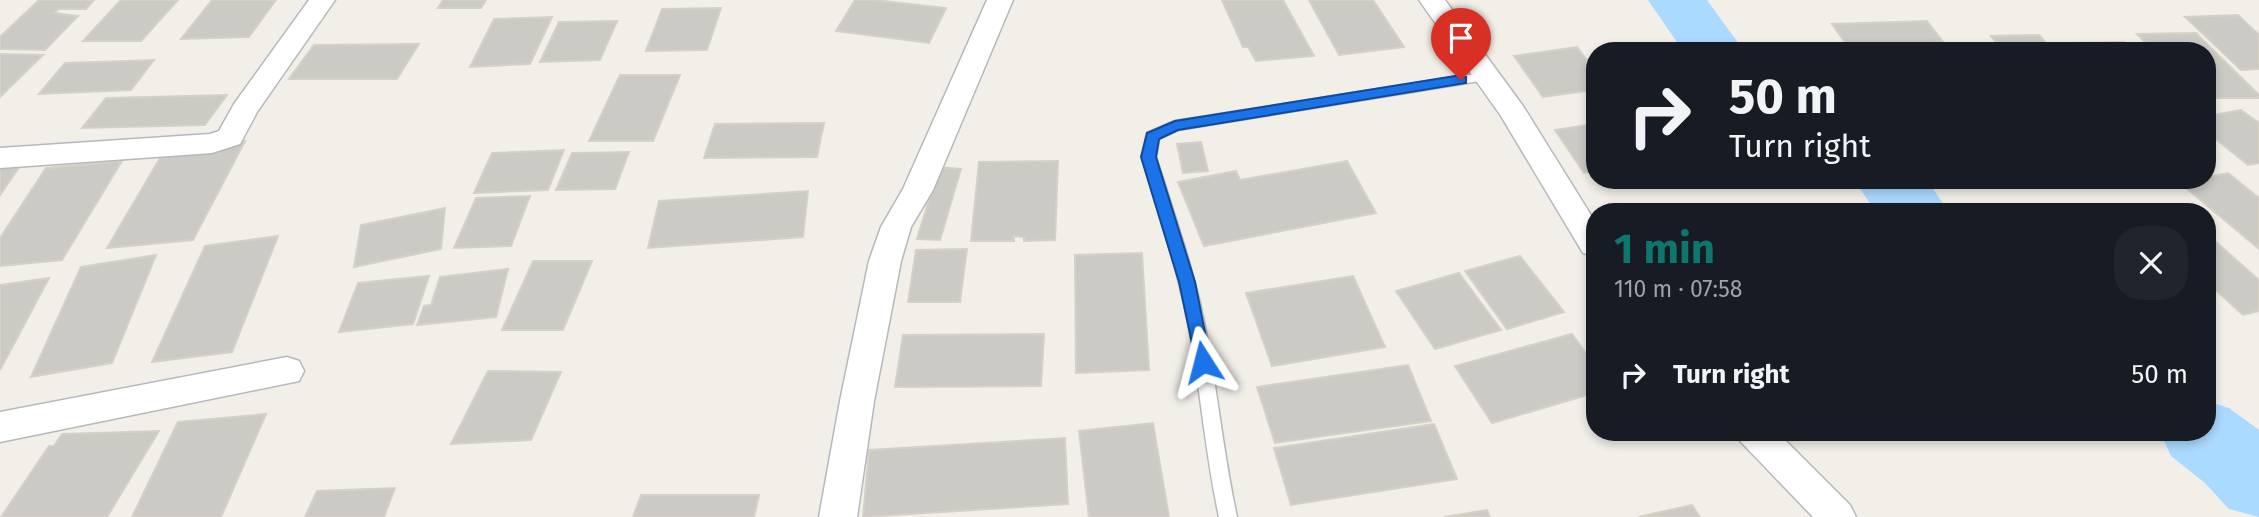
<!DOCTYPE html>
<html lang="en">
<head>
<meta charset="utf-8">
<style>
  body { margin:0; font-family:"Fira Sans",sans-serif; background:#20242c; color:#f1f3f6; height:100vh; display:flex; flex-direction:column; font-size:26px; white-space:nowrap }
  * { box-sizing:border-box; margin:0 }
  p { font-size:23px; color:#9ea1a6 }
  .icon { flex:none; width:38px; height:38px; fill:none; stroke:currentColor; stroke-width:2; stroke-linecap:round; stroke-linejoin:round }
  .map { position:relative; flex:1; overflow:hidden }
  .panel { position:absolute; left:1586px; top:203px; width:630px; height:238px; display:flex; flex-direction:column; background:#171b24; border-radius:28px; box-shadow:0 4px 10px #0003 }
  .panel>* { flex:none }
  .top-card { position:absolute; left:1586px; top:42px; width:630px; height:147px; border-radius:28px; box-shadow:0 4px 10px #0003; background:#171b24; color:#f1f3f6; overflow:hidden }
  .pin { position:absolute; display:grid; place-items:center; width:60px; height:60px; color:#fff; margin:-72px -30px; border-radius:50% 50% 50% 0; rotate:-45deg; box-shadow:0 0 7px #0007 }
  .pin .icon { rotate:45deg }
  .me { position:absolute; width:77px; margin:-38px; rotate:351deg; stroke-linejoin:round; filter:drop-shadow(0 0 5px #0008) }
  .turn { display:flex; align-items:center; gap:24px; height:147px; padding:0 28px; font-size:32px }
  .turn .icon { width:91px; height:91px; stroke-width:2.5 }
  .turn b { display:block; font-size:49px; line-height:60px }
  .round { display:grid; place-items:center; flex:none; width:74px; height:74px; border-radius:28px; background:#20242c }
  .head { display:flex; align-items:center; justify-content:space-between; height:119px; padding:0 28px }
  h1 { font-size:42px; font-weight:700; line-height:52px; color:#0f766e }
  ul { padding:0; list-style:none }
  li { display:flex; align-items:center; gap:21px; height:105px; padding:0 28px }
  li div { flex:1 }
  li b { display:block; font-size:26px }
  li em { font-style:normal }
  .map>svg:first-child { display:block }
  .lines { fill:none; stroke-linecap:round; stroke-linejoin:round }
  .river { fill:#aadaff; fill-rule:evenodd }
  .building { fill:#cccac5; stroke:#d6d1c6; stroke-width:2 }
  .lane-casing { stroke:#b5b8bc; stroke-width:3 }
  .street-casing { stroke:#b5b8bc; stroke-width:3 }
  .lane { fill:#fff; fill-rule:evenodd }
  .street { fill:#fff; fill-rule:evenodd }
  .route { fill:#1a73e8; stroke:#114b97; stroke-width:2 }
</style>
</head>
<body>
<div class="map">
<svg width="2259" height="517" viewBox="0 0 2259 517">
  <rect width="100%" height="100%" fill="#f1efe8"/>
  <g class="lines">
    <!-- river -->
    <g class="river">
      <polygon points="1648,0 1707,0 1744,51 1683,51"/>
      <polygon points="1854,180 1927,180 1949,212 1876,212"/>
      <polygon points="2207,401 2229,408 2259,430 2259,517 2229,509 2205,483 2171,456 2160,432 2207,432"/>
    </g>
  </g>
  <!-- building -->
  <g class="building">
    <polygon points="39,0 94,0 86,9 59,9 54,13 78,16 45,50 0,49 0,37"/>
    <polygon points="121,0 178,0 141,41 83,41"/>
    <polygon points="212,0 276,0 249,37 181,39"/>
    <polygon points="443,0 486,0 481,8 438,8"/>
    <polygon points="855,0 874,0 946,8 929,43 836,31"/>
    <polygon points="1222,0 1283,0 1314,56 1256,61 1248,47 1243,47"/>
    <polygon points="1309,0 1373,0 1404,47 1339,55"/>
    <polygon points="721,8 707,50 646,51 662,9"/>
    <polygon points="2238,15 2259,35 2259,69 2241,70 2185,17"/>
    <polygon points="552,17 530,64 470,67 494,19"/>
    <polygon points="617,21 600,60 540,62 559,22"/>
    <polygon points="1927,21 1950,51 1851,51 1832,24"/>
    <polygon points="2196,33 2259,95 2259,98 2207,98 2207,51 2154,51 2137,34"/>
    <polygon points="2039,35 2053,51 2003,51 1991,36"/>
    <polygon points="2124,42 2132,51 2077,51 2070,43"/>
    <polygon points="419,44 397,79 289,79 314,45"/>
    <polygon points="1577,47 1594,70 1594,90 1543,97 1514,56"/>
    <polygon points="0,54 43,55 0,97"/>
    <polygon points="154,60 131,90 39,94 65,63"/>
    <polygon points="620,75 680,75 653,141 589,141"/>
    <polygon points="227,95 205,125 82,128 106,98"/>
    <polygon points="2241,110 2259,123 2259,163 2248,165 2207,132 2207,116"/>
    <polygon points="824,123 817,157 704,158 715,124"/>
    <polygon points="1594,124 1594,171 1584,173 1555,130"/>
    <polygon points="245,141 193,240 107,248 166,148"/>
    <polygon points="1201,142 1208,171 1183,173 1177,144"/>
    <polygon points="564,150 548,190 474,193 492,153"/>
    <polygon points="629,152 615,189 556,190 572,153"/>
    <polygon points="122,161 62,260 0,266 0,238 46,168"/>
    <polygon points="1058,161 1055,240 1024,241 1024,237 1014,236 1014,241 971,241 979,162"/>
    <polygon points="1347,161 1376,213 1204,246 1178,182 1236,171 1240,180"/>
    <polygon points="20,166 0,195 0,168"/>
    <polygon points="939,167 961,169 940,240 917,239"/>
    <polygon points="2228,173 2259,198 2259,249 2180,183 2207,180 2207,177"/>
    <polygon points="808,191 803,237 648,248 659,201"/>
    <polygon points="530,196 511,246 454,248 476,198"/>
    <polygon points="445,208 441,249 354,267 361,225"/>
    <polygon points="2207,234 2259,280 2259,311 2243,315 2207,282"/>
    <polygon points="278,236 232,352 152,362 205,246"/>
    <polygon points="967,249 960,302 908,302 916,250"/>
    <polygon points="1142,253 1149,370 1076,373 1075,255"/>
    <polygon points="156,255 112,363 31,377 81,267"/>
    <polygon points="1520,256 1564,312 1507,329 1465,271"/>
    <polygon points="533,261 592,261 563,330 502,330"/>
    <polygon points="508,269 496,317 417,325 424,306 431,305 440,277"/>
    <polygon points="1459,273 1501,330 1435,349 1396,291"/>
    <polygon points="429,276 413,324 339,332 358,283"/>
    <polygon points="1353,276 1385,347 1272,366 1246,293"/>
    <polygon points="49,278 0,370 0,285"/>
    <polygon points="1044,334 1041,386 895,387 903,335"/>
    <polygon points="1572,334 1594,364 1594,393 1492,423 1455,366"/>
    <polygon points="1408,365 1431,421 1275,443 1257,387"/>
    <polygon points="488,371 561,372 531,440 451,444"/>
    <polygon points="266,414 221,517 132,517 178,422"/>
    <polygon points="1153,423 1169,517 1089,517 1079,431"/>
    <polygon points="1434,424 1457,479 1291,505 1274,448"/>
    <polygon points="159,431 107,517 1,517 49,446 54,446 62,434"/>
    <polygon points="1065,438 1068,504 863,517 869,450"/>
    <polygon points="395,488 384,517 305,517 317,491"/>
    <polygon points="641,495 759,495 754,517 633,517"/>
    <polygon points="1692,505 1700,517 1638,517"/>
    <polygon points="1487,510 1490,517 1444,517"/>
  </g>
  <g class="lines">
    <defs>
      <path id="lane" d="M1487 72 1494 76 1492 79 1178 130 1159 139 1156 157C1175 217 1196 276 1207 337 1218 397 1224 457 1237 517H1219C1206 457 1201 397 1191 338 1180 276 1160 217 1142 157L1147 133 1175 121Z"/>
      <g id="street">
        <polygon points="309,0 335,0 257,112 240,144 212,153 0,168 0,148 210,134 219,131 234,104"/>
        <polygon points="987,0 1013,0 933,190 911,227 901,261 874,401 857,517 819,517 840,401 869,261 881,227 903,189"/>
        <polygon points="1419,0 1445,0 1523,106 1594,220 1594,256 1583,253 1501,116"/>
        <polygon points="287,357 299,361 304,371 299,381 0,442 0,412"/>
        <polygon points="1736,432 1777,432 1850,505 1856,517 1813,517 1741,442"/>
      </g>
    </defs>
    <!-- lane casing -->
    <use href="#lane" class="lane-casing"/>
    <!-- street casing -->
    <use href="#street" class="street-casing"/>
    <!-- lane -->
    <use href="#lane" class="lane"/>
    <!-- street -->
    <use href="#street" class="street"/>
  </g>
  <!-- route -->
  <polygon class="route" points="1461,75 1466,77 1466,83 1178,130 1159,139 1156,157 1195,282 1211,362 1209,367 1197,367 1179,282 1141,157 1147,133 1175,121"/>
</svg>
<div class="pin" style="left:1461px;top:80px;background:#d93025"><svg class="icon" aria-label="arrive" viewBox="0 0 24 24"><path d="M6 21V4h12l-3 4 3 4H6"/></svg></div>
<svg class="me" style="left:1203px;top:362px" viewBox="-20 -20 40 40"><path d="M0-17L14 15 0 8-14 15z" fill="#1a73e8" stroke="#fff" stroke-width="4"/></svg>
<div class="top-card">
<div class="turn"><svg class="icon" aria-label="right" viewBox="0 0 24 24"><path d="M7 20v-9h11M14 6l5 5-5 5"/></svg><div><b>50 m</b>Turn right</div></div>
</div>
<section class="panel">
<div class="head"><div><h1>1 min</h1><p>110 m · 07:58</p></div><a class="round"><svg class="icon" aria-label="close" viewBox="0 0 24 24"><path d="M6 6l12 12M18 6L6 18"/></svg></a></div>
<ul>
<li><svg class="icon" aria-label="right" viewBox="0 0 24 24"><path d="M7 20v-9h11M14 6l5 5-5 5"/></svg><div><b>Turn right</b></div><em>50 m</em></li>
</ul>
</section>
</div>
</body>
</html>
